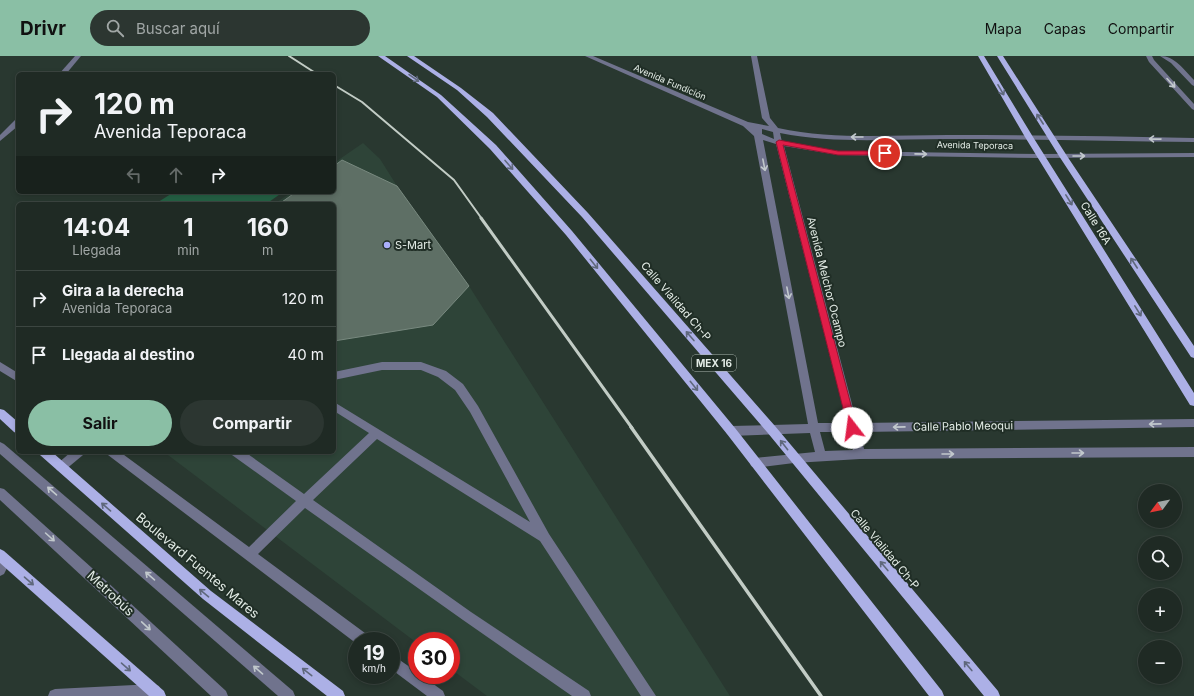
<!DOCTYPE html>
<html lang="es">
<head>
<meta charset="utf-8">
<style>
  body { margin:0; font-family:Inter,sans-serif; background:#2c3631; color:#f1f3f6; height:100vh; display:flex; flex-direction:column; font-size:15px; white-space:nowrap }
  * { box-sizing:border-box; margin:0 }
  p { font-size:13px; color:#a1a7a6 }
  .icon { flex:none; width:22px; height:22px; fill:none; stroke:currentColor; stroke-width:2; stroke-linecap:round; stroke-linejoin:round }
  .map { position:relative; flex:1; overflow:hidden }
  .drawer { position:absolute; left:16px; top:146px; width:320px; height:252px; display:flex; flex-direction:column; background:#1f2a24; border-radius:6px; box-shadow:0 2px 6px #0003,0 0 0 1px #3c4641 }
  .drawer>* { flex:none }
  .top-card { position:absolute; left:16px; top:16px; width:320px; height:122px; border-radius:6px; box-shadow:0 2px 6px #0003,0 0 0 1px #3c4641; background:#1f2a24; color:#f1f3f6; overflow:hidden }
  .needle { width:26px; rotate:238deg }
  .controls { position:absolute; left:1138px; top:428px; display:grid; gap:8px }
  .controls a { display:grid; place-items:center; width:44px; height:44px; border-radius:50%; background:#1f2a24; box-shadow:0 2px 6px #0003,0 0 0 1px #3c4641; font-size:20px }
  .speed { position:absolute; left:348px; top:576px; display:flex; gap:8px; font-size:20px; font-weight:700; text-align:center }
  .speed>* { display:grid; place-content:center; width:52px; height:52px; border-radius:50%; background:#1f2a24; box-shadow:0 2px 6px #0003,0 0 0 1px #3c4641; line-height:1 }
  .speed small { font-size:10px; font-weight:400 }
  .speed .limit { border:6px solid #d22; background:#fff; color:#111 }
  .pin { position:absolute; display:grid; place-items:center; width:34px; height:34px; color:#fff; margin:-17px; border:2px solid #fff; border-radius:50%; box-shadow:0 1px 4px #0007 }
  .me { position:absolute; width:44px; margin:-22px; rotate:345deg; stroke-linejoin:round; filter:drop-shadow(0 0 3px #0008) }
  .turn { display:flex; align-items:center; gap:14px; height:84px; padding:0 12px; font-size:18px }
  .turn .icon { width:52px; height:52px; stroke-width:2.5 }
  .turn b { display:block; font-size:28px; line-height:34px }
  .lanes { display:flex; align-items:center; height:38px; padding:0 12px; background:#0003; justify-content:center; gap:20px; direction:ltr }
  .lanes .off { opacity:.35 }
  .eta { display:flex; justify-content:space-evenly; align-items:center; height:68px; text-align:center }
  .eta b { font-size:24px; font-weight:700; line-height:28px }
  .primary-button { display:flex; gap:8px; margin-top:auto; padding:8px 12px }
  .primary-button a { flex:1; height:46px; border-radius:24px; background:#8abfa5; color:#111; font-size:16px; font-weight:700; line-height:46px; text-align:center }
  .primary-button a+a { background:#2c3631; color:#f1f3f6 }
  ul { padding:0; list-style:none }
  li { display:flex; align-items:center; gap:12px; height:56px; padding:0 12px; border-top:1px solid #3c4641 }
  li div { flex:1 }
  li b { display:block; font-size:15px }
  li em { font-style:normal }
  header { display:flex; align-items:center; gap:24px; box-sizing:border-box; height:56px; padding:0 20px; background:#8abfa5; color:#111 }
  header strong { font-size:19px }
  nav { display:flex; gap:22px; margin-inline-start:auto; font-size:14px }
  .search { width:280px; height:36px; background:#2c3631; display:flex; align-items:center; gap:10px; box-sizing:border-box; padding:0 14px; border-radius:22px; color:#a1a7a6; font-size:15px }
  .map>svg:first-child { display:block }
  .built { fill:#2e4438 }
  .green { fill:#256245 }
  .building { fill:#5e6f65; stroke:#78897f }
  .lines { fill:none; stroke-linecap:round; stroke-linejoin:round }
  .minor { fill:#70738d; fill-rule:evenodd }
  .major { fill:#acb0e6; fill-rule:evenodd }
  .rail-far2 { stroke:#c2ccc5; stroke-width:2 }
  .rail-far1 { stroke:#c2ccc5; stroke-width:3 }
  .rail { stroke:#c2ccc5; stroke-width:3.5 }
  .oneway { stroke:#5f687c }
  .oneway2 { stroke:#c1c8cc }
  .route { fill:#e11d48; stroke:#92132f }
  .poi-dot { fill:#aaaffb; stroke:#202e26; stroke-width:1.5 }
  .labels { text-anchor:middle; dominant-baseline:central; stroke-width:4; stroke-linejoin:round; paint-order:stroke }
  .far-street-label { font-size:9px; fill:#e4ede7; stroke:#202e26 }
  .shield { fill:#202e26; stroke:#a9b4ad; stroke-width:1 }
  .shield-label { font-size:10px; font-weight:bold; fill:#e4ede7 }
  .street-label { font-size:11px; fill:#e4ede7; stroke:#202e26 }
  .poi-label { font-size:11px; fill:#e4ede7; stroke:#202e26; text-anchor:start }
  .near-street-label { font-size:13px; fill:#e4ede7; stroke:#202e26 }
</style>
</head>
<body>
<header>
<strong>Drivr</strong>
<div class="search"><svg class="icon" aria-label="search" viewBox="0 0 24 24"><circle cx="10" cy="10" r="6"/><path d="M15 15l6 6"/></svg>Buscar aquí</div>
<nav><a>Mapa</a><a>Capas</a><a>Compartir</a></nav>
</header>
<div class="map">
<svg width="1194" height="640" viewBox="0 0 1194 640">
  <rect width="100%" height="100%" fill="#293830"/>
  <!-- built -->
  <polygon class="built" points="363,87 380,103 397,130 469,230 730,640 487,640 451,613 451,585 417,585 417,587 164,396 334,396 334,148 274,148 292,136 334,136 334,107"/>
  <!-- green -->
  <polygon class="green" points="174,136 283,136 266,148 155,148"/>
  <!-- building -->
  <polygon class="building" points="342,104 397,130 469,230 433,269 334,285 334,148 279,148 296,136 334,136 334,110"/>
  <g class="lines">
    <!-- minor -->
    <g class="minor">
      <polygon points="75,0 81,0 66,18 59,18"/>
      <path d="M585 0H593L748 66 769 70 762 62 751 0H757L770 62 778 72C833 84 891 79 948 79 1030 79 1112 80 1194 82V86C1111 85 1029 83 946 83 891 83 834 88 780 77L782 86 838 95 1041 98 1194 97V101L1041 102 838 99 784 90 857 367 1194 363V371L860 376 864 393 1194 391V401L860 403 794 407 755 412 751 410 750 407 751 404 755 402 815 396 810 377 731 380 727 378 726 375 727 372 731 370 808 368 754 80 743 70ZM762 73 773 76 774 83 762 78ZM763 84 776 88 847 367H818ZM820 376H849L853 394 825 395Z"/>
      <polygon points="1146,0 1152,0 1154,4 1194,48 1194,54 1192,53 1149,6"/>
      <path d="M1160 0C1175 0 1184 14 1194 24V30L1192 29 1171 7Z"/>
      <polygon points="15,64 18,64 18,70 0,85 0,79"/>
      <polygon points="0,306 18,317 18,326 0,315"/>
      <polygon points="382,306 421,306 446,315 463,328 478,350 549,478 656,640 641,640 540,485 377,383 313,444 471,556 589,635 591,640 572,640 463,564 305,452 258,498 369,580 370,585 357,585 357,588 108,399 107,396 120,396 249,491 296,445 232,399 231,396 245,396 304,438 369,377 334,355 334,346 530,466 470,356 455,334 438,321 421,314 382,314 334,324 334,316"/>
      <polygon points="0,386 4,388 293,635 295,640 278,640 0,398"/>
      <polygon points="71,396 84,396 83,399 65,414 61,416 57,414 55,411 57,408"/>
      <polygon points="0,432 4,433 92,512 226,635 228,640 211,640 0,444"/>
      <polygon points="5,498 9,500 11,504 4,518 0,520 0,501"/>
      <polygon points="391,598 417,616 417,619 421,619 443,635 445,640 427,640 391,613"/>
      <polygon points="154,628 159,630 161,635 158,640 48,640 50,635 55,633"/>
    </g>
    <!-- major -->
    <g class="major">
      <polygon points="378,0 385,0 441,39 496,89 572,175 735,372 942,635 944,640 929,640 727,378 566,179 490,93 437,41"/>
      <polygon points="407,0 414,0 461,32 493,57 588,157 775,370 998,635 1000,640 984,640 767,376 582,161 487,61 457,34"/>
      <polygon points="978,0 984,0 1033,81 1194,337 1194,350 1190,349 1025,81"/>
      <polygon points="997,0 1003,0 1067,100 1194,290 1194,302 1191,301 1059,100"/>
      <polygon points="0,353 4,354 18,366 18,378 14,376 0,363"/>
      <polygon points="39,396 52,396 211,535 343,635 345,640 327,640 203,543 40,399"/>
      <polygon points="0,493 4,495 164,635 166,640 149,640 0,507"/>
    </g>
    <!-- rail-far2 -->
    <g class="rail-far2">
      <polyline points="289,0 317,18"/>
      <polyline points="334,29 362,46 454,124 482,163"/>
    </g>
    <!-- rail-far1 -->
    <polyline class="rail-far1" points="481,162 632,372"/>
    <!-- rail -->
    <polyline class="rail" points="631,371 821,640"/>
  </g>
  <!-- one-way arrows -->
  <defs><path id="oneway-shaft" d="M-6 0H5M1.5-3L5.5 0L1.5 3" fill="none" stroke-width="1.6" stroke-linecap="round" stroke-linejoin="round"/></defs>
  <g class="oneway">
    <use href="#oneway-shaft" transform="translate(414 22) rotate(35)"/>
    <use href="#oneway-shaft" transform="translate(1001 34) rotate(60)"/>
    <use href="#oneway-shaft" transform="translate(1040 63) rotate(-123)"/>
    <use href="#oneway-shaft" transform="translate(509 109) rotate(49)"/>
    <use href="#oneway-shaft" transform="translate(1069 144) rotate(58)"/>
    <use href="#oneway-shaft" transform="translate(1134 207) rotate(-123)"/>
    <use href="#oneway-shaft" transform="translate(594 208) rotate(51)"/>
    <use href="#oneway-shaft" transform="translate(1138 255) rotate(58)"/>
    <use href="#oneway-shaft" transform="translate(690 280) rotate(-131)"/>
    <use href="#oneway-shaft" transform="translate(694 330) rotate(51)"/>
    <use href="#oneway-shaft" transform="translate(784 389) rotate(-128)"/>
    <use href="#oneway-shaft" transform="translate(106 451) rotate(-139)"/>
    <use href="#oneway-shaft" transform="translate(884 510) rotate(-130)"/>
    <use href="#oneway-shaft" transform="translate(29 525) rotate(41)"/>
    <use href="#oneway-shaft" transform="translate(204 537) rotate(-140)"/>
    <use href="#oneway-shaft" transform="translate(968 610) rotate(-130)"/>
    <use href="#oneway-shaft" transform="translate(126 611) rotate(41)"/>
    <use href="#oneway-shaft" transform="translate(307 616) rotate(-142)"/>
  </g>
  <g class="oneway2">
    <use href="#oneway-shaft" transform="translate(1171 27) rotate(48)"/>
    <use href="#oneway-shaft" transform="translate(857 81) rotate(-180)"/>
    <use href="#oneway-shaft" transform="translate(1155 83) rotate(-179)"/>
    <use href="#oneway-shaft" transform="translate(921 98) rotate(1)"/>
    <use href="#oneway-shaft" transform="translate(1079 100)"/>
    <use href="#oneway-shaft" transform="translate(764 109) rotate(79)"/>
    <use href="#oneway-shaft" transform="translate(788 237) rotate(79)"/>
    <use href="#oneway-shaft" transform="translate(1155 368) rotate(179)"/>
    <use href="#oneway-shaft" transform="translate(899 371) rotate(179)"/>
    <use href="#oneway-shaft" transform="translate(1078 397)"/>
    <use href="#oneway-shaft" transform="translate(948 398)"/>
    <use href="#oneway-shaft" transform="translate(52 435) rotate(-139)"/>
    <use href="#oneway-shaft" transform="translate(50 481) rotate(42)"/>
    <use href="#oneway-shaft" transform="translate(150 520) rotate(-139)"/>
    <use href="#oneway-shaft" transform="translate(146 570) rotate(43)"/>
    <use href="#oneway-shaft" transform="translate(258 614) rotate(-139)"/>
  </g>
  <!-- route -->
  <polygon class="route" points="779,84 838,95 885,95 889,97 885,99 838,99 783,89 857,372 856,374 852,376 849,374 848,372 776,86"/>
  <!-- markers -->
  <circle class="poi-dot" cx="387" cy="189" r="4"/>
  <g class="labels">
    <!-- far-street labels -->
    <g class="far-street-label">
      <text transform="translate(670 26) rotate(23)">Avenida Fundición</text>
      <text transform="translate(975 89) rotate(1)">Avenida Teporaca</text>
    </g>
    <!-- shield labels -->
    <rect class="shield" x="692" y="299" width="44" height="16" rx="3"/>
    <g class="shield-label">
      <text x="714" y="307">MEX 16</text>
    </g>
    <!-- street labels -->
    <g class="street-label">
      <text transform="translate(1096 167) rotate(58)">Calle 16A</text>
      <text transform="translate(827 226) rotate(76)">Avenida Melchor Ocampo</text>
      <text transform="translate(676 245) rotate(49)">Calle Vialidad Ch-P</text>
      <text transform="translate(963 370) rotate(-1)">Calle Pablo Meoqui</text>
      <text transform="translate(885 493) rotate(50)">Calle Vialidad Ch-P</text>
    </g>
    <!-- poi labels -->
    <g class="poi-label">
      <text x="395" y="189">S-Mart</text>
    </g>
    <!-- near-street labels -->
    <g class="near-street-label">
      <text transform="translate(198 509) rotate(40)">Boulevard Fuentes Mares</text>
      <text transform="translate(111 537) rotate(43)">Metrobús</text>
    </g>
  </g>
</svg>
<div class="controls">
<a><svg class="needle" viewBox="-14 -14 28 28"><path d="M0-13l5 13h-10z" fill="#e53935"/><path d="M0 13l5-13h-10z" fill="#a1a7a6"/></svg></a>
<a><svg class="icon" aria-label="search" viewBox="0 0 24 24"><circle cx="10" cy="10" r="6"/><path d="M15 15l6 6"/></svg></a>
<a>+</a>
<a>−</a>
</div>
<div class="speed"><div>19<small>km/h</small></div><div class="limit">30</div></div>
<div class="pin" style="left:885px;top:97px;background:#d93025"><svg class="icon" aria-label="arrive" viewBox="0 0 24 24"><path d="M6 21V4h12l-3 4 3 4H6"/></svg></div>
<svg class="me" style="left:852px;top:372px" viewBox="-20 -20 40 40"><circle r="19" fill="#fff"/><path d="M0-13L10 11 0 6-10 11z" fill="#e11d48"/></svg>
<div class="top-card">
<div class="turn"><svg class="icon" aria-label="right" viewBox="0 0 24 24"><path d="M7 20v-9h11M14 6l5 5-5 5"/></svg><div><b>120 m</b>Avenida Teporaca</div></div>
<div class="lanes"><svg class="icon off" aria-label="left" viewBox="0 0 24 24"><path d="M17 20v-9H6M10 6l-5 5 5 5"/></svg><svg class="icon off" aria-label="ahead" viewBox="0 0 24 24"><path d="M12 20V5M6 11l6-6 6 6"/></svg><svg class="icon" aria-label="right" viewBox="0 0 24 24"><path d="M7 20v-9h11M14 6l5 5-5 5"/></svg></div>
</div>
<section class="drawer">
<div class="eta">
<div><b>14:04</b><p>Llegada</p></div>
<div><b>1</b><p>min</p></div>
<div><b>160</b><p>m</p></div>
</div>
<ul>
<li><svg class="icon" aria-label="right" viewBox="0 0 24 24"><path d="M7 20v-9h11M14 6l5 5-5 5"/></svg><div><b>Gira a la derecha</b><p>Avenida Teporaca</p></div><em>120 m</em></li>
<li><svg class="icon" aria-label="arrive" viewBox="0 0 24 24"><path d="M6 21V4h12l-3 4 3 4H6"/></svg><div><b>Llegada al destino</b></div><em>40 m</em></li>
</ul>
<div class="primary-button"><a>Salir</a><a>Compartir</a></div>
</section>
</div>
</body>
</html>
